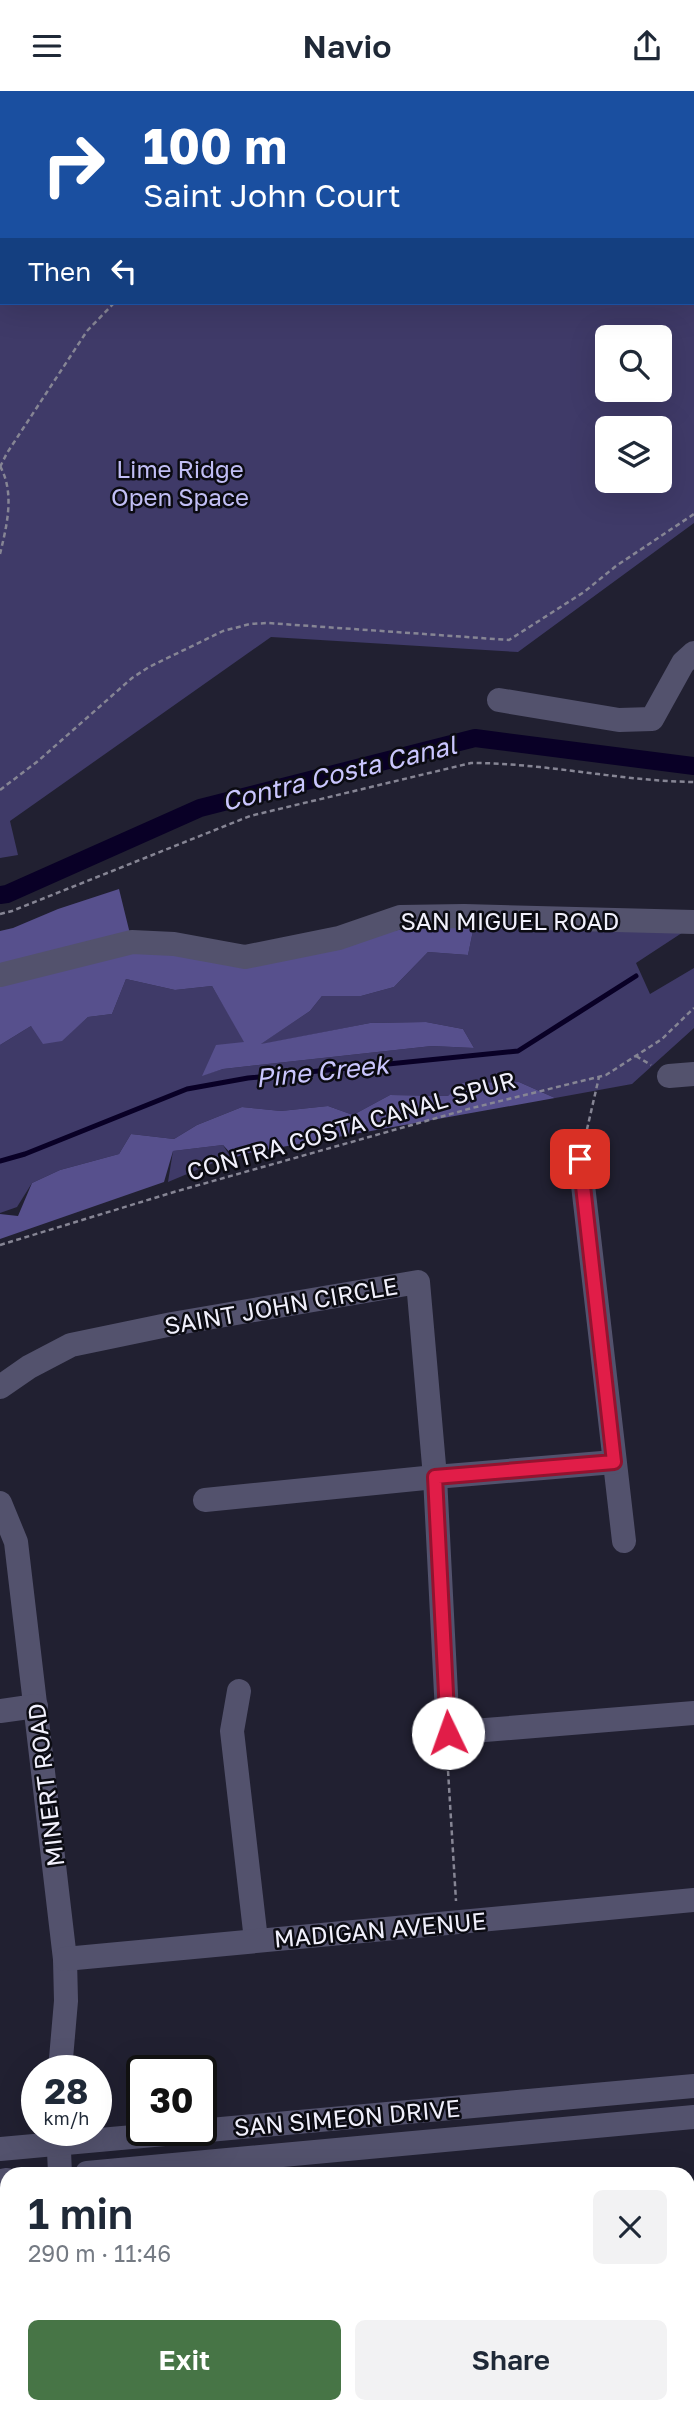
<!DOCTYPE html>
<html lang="en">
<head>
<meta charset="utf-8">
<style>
  body { margin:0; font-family:"Golos Text",sans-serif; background:#f2f2f3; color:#1f2937; height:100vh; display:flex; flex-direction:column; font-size:26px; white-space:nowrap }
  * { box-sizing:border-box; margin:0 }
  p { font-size:23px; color:#747a83 }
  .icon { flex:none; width:38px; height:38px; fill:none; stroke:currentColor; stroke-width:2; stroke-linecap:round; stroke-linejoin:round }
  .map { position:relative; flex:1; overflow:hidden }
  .drawer { position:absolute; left:0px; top:2076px; width:695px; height:247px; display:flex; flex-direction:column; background:#fff; border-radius:21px 21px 0 0; box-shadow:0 7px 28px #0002 }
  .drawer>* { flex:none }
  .banner { position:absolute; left:0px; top:0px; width:695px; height:214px; box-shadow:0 7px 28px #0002; background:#1a4fa0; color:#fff; overflow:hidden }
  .controls { position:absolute; left:595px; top:234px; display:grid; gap:14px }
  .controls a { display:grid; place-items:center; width:77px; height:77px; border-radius:10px; background:#fff; box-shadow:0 7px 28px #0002; font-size:35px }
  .speed { position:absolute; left:21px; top:1964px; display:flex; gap:14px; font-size:35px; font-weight:700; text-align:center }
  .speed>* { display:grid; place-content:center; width:91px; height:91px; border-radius:50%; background:#fff; box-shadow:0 7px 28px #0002; line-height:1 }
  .speed small { font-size:18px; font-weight:400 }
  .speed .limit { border:4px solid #111; border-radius:10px; background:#fff; color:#111 }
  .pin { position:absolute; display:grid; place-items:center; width:60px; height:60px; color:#fff; margin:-30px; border-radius:14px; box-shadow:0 4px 10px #0006 }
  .me { position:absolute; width:77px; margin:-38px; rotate:357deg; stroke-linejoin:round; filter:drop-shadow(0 0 5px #0008) }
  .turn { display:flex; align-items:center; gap:24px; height:147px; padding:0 28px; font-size:32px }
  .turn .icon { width:91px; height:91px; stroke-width:2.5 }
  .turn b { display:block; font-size:49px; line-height:60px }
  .then { display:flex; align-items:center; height:66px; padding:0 28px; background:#0003; gap:14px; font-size:26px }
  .round { display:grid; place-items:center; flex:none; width:74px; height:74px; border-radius:10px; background:#f2f2f3 }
  .overview { display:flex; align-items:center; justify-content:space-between; height:119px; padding:0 28px }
  h1 { font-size:42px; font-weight:600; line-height:52px }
  .cta { display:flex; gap:14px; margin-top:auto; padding:14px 28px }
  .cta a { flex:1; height:80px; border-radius:10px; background:#477546; color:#fff; font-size:28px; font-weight:600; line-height:80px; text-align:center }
  .cta a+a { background:#f2f2f3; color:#1f2937 }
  header { display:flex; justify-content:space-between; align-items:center; height:91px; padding:0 28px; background:#fff; font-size:32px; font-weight:600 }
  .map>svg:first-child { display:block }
  .green { fill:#3f3a68; fill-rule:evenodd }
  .forest { fill:#57508d }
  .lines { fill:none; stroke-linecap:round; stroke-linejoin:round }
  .stream { stroke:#090026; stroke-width:5 }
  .canal { stroke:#090026; stroke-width:18 }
  .path { stroke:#868594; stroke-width:2.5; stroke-dasharray:5 3.5; stroke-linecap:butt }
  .minor { stroke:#53526d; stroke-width:24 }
  .route-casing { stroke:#92132f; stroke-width:18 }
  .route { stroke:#e11d48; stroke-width:12 }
  .labels { text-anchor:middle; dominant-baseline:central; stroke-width:5; stroke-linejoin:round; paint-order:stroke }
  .park-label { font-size:24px; fill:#c1bef5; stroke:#0b0b12 }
  .street-label { font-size:24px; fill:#f1f0fc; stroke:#0b0b12 }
  .water-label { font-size:26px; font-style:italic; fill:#cac6fe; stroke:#0b0b12 }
</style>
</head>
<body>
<header><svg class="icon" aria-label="menu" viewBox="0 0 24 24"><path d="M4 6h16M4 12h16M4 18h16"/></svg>Navio<svg class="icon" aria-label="share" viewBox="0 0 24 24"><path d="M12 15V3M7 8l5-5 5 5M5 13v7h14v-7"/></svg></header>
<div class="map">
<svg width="694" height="2321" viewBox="0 0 694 2321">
  <rect width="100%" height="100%" fill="#212031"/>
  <!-- green -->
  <g class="green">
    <path d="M0 0H694V432L518 561 271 546 10 730 18 764 0 767ZM2 2H693V212H2ZM607 247H660V299H607ZM607 338H660V390H607Z"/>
    <polygon points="476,825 694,834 636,872 650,903 694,877 694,937 632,993 555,1007 519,991 448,1005 390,1004 353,1024 328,1015 281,1020 242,1016 197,1034 174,1048 131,1043 119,1063 60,1079 32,1092 17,1116 0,1122 0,954 31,935 62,949 88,926 112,923 126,888 175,899 212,895 245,951 203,984 223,978 432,955 474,957 463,938 426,931 370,932 259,954 310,920 322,905 361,905 394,896 428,861 468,864"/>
    <polygon points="223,1054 230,1065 168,1091 173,1060"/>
  </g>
  <!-- forest -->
  <g class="forest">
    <polygon points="119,798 132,851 253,865 476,825 468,864 428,861 394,896 361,905 322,905 310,920 261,953 370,932 426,931 463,938 474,957 432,955 223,978 202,985 216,954 244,951 212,895 175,899 126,888 112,923 88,926 62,950 43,953 31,935 0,954 0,840 13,837 58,818"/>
    <polygon points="519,991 555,1007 243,1063 235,1067 223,1054 173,1060 164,1091 0,1148 0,1123 18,1125 32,1092 60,1079 119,1063 131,1043 174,1048 197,1034 242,1016 281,1020 328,1015 353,1024 390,1004 448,1005 463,992"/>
  </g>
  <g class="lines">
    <!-- stream -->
    <polyline class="stream" points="0,1070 25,1063 187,998 248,987 518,960 636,885"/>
    <!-- canal -->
    <polyline class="canal" points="0,804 7,803 200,717 475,647 694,675"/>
    <!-- path -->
    <g class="path">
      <polyline points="207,0 209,2"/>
      <polyline points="227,0 233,2"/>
      <polyline points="595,2 596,0"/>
      <polyline points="0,376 7,362 87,240 114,212"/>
      <path d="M0 463C7 434 15 402 0 375"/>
      <polyline points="0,699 38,670 132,587 149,576 223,540 250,533 268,532 509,549 584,501 616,475 694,423"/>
      <path d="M0 823 12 820 250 725 471 672C546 672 619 690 694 691"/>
      <polyline points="636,965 651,974"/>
      <polyline points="585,1047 599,986"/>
      <polyline points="0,1154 174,1101 472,1017 606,984 662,948 694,917"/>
      <polyline points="447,1663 456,1810"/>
    </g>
    <!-- minor -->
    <g class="minor">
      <polyline points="499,609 619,629 652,628 683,572 694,562"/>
      <polyline points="0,884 132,851 174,853 245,866 339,847 400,826 464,825 694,831"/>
      <polyline points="669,985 694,983"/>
      <polyline points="580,1068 624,1450"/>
      <polyline points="0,1296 29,1276 71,1254 172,1233 418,1191 435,1386 448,1642 694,1622"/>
      <polyline points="205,1409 435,1386 614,1371"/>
      <polyline points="0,1412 16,1451 65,1868 66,1910 60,1979"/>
      <polyline points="239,1600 232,1640 256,1849"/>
      <polyline points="0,1620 36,1615"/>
      <polyline points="65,1868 694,1809"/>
      <polyline points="58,2039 60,2082"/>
      <polyline points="0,2058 694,1995"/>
      <polyline points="87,2082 694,2026"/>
      <polyline points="0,2090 7,2089"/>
      <polyline points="688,2214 694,2213"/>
      <polyline points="0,2280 7,2279"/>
      <polyline points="96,2315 98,2321"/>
      <polyline points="539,2315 540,2321"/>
    </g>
  </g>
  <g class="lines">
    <defs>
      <polyline id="route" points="448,1642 435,1386 614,1371 580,1068"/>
    </defs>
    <!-- route casing -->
    <use href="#route" class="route-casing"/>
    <!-- route -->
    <use href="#route" class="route"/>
  </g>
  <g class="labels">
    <!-- park labels -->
    <g class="park-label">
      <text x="180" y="377">Lime Ridge<tspan x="180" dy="28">Open Space</tspan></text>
    </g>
    <!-- street labels -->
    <g class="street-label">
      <text x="510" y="829">SAN MIGUEL ROAD</text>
      <text transform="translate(351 1034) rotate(-16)">CONTRA COSTA CANAL SPUR</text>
      <text transform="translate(281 1214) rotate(-10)">SAINT JOHN CIRCLE</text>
      <text transform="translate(45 1694) rotate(-97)">MINERT ROAD</text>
      <text transform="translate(380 1838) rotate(-5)">MADIGAN AVENUE</text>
      <text transform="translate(347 2026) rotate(-5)">SAN SIMEON DRIVE</text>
    </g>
    <!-- water labels -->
    <g class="water-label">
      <text transform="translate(339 682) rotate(-14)">Contra Costa Canal</text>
      <text transform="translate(322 980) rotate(-6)">Pine Creek</text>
    </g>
  </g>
</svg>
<div class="controls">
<a><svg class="icon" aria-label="search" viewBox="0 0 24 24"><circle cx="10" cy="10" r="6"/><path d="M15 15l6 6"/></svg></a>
<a><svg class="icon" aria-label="layers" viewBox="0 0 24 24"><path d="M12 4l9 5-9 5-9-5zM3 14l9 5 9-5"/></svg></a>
</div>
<div class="speed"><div>28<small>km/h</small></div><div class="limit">30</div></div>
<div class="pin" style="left:580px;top:1068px;background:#d93025"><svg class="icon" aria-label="arrive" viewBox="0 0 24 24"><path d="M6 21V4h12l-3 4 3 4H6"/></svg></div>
<svg class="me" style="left:448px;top:1642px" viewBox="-20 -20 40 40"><circle r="19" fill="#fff"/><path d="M0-13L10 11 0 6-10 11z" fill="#e11d48"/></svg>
<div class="banner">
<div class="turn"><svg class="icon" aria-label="right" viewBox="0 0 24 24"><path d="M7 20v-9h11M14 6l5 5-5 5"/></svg><div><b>100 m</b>Saint John Court</div></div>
<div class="then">Then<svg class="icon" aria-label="left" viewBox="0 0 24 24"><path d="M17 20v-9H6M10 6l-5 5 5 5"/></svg></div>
</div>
<section class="drawer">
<div class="overview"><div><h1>1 min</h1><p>290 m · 11:46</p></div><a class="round"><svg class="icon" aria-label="close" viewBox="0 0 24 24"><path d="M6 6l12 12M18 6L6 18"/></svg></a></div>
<div class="cta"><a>Exit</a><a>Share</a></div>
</section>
</div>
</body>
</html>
